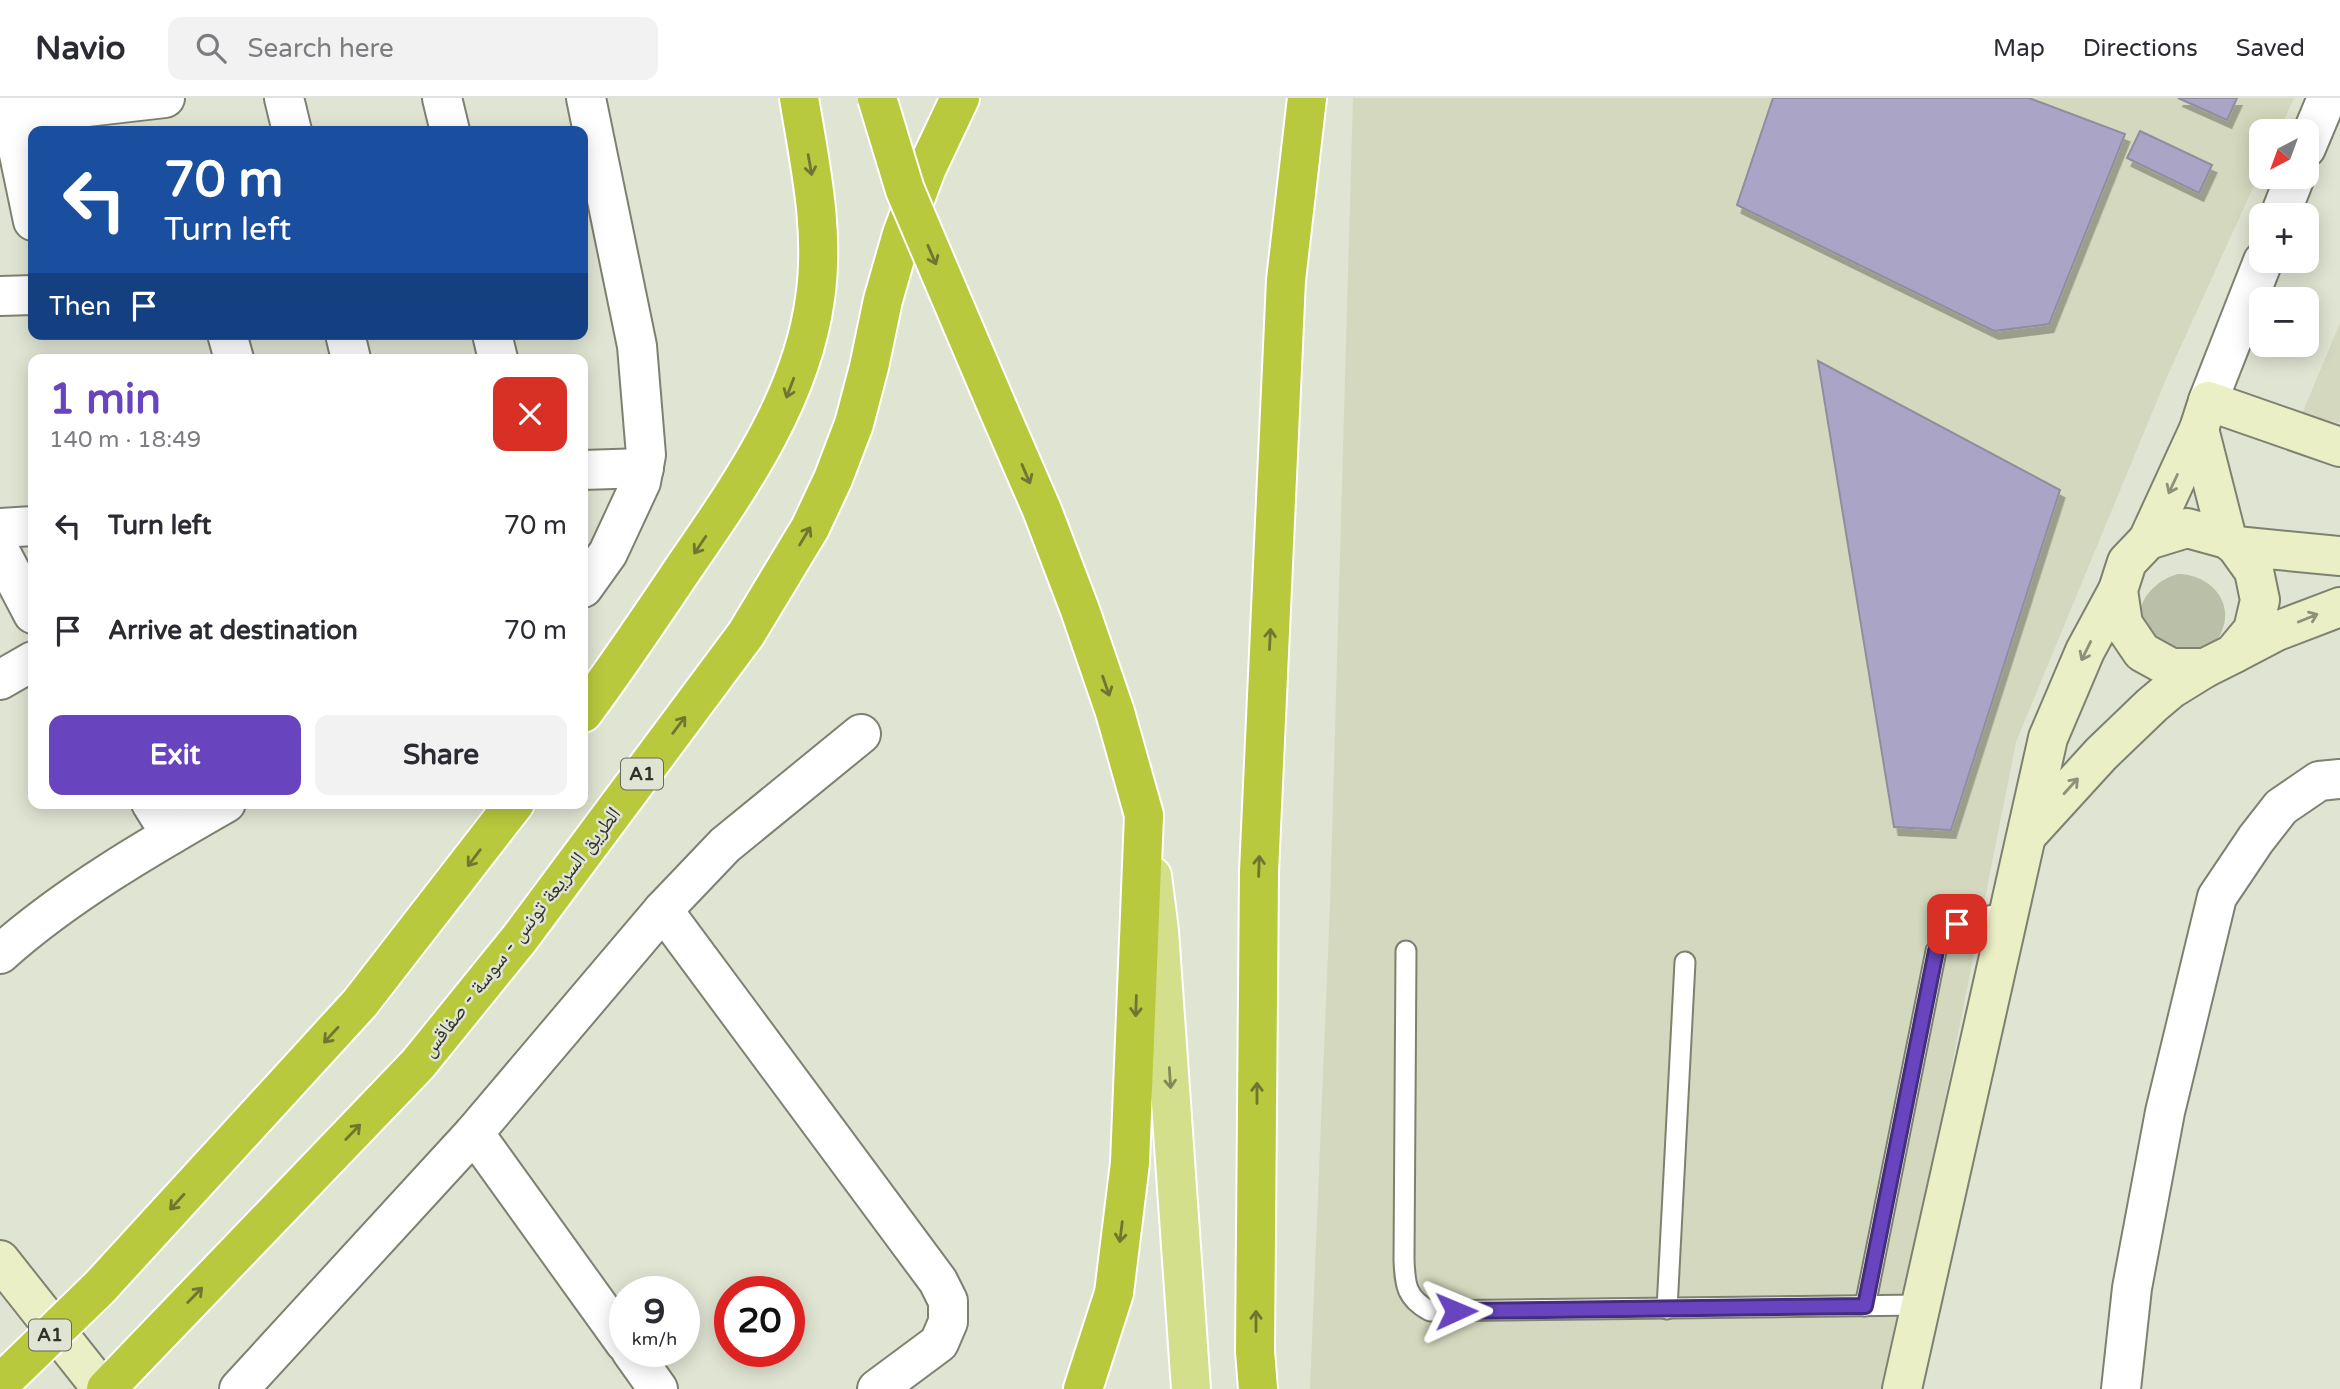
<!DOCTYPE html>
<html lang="en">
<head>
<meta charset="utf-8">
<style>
  body { margin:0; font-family:"Varela Round","Noto Naskh Arabic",sans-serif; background:#f2f2f3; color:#2b2b33; height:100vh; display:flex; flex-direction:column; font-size:26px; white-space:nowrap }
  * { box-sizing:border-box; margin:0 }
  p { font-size:23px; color:#7c7c81 }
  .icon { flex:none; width:38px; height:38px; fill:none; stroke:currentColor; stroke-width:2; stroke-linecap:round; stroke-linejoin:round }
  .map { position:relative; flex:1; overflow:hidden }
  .drawer { position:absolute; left:28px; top:256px; width:560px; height:455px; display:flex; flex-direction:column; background:#fff; border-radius:14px; box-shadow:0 4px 18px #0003 }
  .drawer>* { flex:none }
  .guide { position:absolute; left:28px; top:28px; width:560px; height:214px; border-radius:14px; box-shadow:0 4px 18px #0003; background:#1a4fa0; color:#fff; overflow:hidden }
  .needle { width:46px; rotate:221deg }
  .buttons { position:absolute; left:2249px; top:21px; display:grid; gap:14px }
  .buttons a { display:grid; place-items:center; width:70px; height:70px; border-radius:14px; background:#fff; box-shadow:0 4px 18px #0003; font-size:35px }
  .speed { position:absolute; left:609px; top:1178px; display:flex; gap:14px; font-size:35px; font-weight:700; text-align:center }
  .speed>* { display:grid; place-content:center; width:91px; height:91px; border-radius:50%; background:#fff; box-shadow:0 4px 18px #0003; line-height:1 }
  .speed small { font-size:18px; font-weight:400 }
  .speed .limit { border:10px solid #d22; background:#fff; color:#111 }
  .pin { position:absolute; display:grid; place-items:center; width:60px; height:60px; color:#fff; margin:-30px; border-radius:14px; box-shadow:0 4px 10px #0006 }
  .me { position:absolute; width:77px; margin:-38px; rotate:89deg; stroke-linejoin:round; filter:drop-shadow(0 0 5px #0008) }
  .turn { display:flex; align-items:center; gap:24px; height:147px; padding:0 21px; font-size:32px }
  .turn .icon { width:91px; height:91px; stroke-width:2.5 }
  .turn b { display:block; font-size:49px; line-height:60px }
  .then { display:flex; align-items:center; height:66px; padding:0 21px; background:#0003; gap:14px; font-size:26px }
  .round { display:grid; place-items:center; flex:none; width:74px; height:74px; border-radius:14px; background:#f2f2f3 }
  .overview { display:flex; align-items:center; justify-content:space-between; height:119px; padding:0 21px }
  h1 { font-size:42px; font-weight:700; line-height:52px; color:#6845be }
  .primary-button { display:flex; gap:14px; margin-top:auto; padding:14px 21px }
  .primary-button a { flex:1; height:80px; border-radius:14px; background:#6845be; color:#fff; font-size:28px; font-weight:700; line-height:80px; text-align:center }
  .primary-button a+a { background:#f2f2f3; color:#2b2b33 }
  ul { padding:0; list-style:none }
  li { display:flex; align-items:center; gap:21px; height:105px; padding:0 21px }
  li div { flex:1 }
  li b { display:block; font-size:26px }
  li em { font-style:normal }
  header { display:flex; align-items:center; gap:42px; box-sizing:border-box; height:98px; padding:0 35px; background:#fff; border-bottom:2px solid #e1e1e2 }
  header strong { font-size:33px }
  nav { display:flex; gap:38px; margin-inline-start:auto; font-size:24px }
  .search { width:490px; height:63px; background:#f2f2f3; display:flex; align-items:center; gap:18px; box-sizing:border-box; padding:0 24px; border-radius:14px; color:#7c7c81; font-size:26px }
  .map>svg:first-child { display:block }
  .built { fill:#d3d8be }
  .green { fill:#babfa7 }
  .building { fill:#aaa5c6; stroke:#8f8d9e; stroke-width:2; filter:url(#shadow) }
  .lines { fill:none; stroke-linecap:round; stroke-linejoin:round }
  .lane-casing { stroke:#7d8170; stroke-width:23 }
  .street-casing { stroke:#7d8170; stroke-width:42 }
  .secondary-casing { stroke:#7d8170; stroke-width:42 }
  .primary-casing { stroke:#fff; stroke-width:42 }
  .highway-casing { stroke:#fff; stroke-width:42 }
  .lane { stroke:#fff; stroke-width:19 }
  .street { stroke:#fff; stroke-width:38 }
  .secondary { stroke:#eaefc5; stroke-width:38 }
  .primary { stroke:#d4df8b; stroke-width:38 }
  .highway { stroke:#b8c93d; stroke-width:38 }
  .highway-bridge-casing { stroke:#fff; stroke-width:42; stroke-linecap:butt }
  .highway-bridge { stroke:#b8c93d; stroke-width:38 }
  .oneway { stroke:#6e7633 }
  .oneway2 { stroke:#8e9078 }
  .oneway3 { stroke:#82885b }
  .route-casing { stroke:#442d7c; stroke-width:18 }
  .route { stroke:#6845be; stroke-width:12 }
  .labels { text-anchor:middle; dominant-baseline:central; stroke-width:5; stroke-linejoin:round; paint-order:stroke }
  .shield { fill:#e0e4d2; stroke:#66675d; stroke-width:2 }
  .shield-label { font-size:19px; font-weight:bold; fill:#31322b }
  .street-label { font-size:21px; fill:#31322b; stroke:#e0e4d2 }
</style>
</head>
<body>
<header>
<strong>Navio</strong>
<div class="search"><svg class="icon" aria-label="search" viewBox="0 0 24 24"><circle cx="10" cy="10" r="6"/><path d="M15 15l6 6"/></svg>Search here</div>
<nav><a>Map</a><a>Directions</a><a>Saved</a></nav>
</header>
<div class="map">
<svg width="2340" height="1291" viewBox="0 0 2340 1291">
  <defs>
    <filter id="shadow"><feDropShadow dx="4.5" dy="8" stdDeviation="0" flood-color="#0004"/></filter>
  </defs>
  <rect width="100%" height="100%" fill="#e0e4d2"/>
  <!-- built -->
  <g class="built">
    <polygon points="1353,0 2294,0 2279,33 2261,33 2261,72 2166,281 2016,644 1907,1193 1884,1291 1310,1291 1330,808"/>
    <polygon points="2340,225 2340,325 2302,316"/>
  </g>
  <!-- green -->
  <path class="green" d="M2178 476C2211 476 2238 507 2219 539 2216 543 2212 549 2208 551 2198 555 2175 554 2164 555 2158 547 2149 538 2144 529 2131 505 2157 481 2178 476Z"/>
  <!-- building -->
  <g class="building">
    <polygon points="1773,0 2029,0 2125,36 2049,226 1994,233 1737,107"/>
    <polygon points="2178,0 2237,0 2227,22"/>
    <polygon points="2140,33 2212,67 2199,95 2127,60"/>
    <polygon points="1818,263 2060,392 1951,732 1894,729"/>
  </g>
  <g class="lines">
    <defs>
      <g id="lane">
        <path d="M1406 853 1404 1162C1405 1187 1406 1200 1430 1213L1921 1207"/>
        <path d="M1865 1208 1936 853C1955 818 1973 822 2009 814"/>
        <polyline points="1667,1211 1685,864"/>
      </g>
      <g id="street">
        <polyline points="284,0 292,33"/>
        <polyline points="442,0 450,33"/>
        <polyline points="11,18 33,123"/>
        <polyline points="0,19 165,0"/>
        <polyline points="2306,50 2327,0"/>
        <polyline points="2280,117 2295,79"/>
        <polyline points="0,198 33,197"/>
        <polyline points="227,236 234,261"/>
        <polyline points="345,236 351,261"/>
        <polyline points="492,236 498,261"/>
        <polyline points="2208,303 2263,163"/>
        <polyline points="583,372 644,370"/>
        <polyline points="0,430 33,428"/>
        <polyline points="0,453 33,516"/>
        <polyline points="583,490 608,455 641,384 646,357 637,248 586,0"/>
        <polyline points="0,582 33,563"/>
        <polyline points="151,705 171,737"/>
        <polyline points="663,812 938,1183 948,1203 948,1224 939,1245 877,1291"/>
        <path d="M0 856C66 797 149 749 226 705"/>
        <polyline points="474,1035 625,1245"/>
        <polyline points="631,1253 658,1291"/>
        <polyline points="239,1291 474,1035 663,812 725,747 861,636"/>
        <polyline points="2121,1291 2132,1190 2165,1014 2217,799 2256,741 2281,709 2319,683 2340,681"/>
      </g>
      <g id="secondary">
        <polyline points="2199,331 2227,441"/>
        <polyline points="2148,442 2199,331 2208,303 2340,349"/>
        <polyline points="2236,448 2254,473 2260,502 2253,532 2233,556 2205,570 2171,570 2142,554 2123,526 2118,492 2127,464 2148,442 2187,430 2227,441 2236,448 2340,458"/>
        <polyline points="2235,555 2277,533 2340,509"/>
        <polyline points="2027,737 2101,656 2152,607 2171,591 2205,570"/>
        <polyline points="0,1162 102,1291"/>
        <polyline points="1902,1291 2048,640 2085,553 2118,492"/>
      </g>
      <polyline id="primary" points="1152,778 1159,833 1191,1291"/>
      <g id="highway">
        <polyline points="999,313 1042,412 1080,512 1115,614 1144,717 1130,1065 1114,1195 1083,1291"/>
        <path d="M583 615C618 568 650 520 683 471 740 388 801 302 815 201 825 133 810 67 799 0"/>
        <polyline points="100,1189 360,905 515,705"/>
        <polyline points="106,1291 418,966 520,840 746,536 810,430 833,381 854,326 869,269 883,202 902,136 926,72 960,0"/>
        <polyline points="1258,1291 1255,1253 1259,774 1286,182 1307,0"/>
      </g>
    </defs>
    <!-- lane casing -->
    <use href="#lane" class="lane-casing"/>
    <!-- street casing -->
    <use href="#street" class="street-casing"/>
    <!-- secondary casing -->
    <use href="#secondary" class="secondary-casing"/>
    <!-- primary casing -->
    <use href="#primary" class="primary-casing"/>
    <!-- highway casing -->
    <use href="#highway" class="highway-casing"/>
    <!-- lane -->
    <use href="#lane" class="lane"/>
    <!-- street -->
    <use href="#street" class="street"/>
    <!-- secondary -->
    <use href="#secondary" class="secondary"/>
    <!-- primary -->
    <use href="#primary" class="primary"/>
    <!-- highway -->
    <use href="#highway" class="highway"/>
    <defs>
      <g id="highway-bridge">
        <polyline points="877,0 905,92 999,313"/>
        <polyline points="0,1286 100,1189"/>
      </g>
    </defs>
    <!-- highway-bridge casing -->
    <use href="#highway-bridge" class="highway-bridge-casing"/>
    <!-- highway-bridge -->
    <use href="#highway-bridge" class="highway-bridge"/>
  </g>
  <!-- one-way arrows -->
  <defs><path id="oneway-shaft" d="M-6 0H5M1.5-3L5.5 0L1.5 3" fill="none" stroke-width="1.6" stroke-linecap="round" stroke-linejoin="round" transform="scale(1.75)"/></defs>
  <g class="oneway">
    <use href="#oneway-shaft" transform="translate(810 67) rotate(80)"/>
    <use href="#oneway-shaft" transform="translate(932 157) rotate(67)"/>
    <use href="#oneway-shaft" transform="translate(790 290) rotate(111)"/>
    <use href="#oneway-shaft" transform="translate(1026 376) rotate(67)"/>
    <use href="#oneway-shaft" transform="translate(805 438) rotate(-59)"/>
    <use href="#oneway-shaft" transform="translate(700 447) rotate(124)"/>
    <use href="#oneway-shaft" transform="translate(1270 541) rotate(-87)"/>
    <use href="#oneway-shaft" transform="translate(1106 588) rotate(71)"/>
    <use href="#oneway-shaft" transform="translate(679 627) rotate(-53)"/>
    <use href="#oneway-shaft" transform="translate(474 760) rotate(127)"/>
    <use href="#oneway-shaft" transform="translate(1259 768) rotate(-88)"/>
    <use href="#oneway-shaft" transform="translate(1136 908) rotate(92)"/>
    <use href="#oneway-shaft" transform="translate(331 937) rotate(133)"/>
    <use href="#oneway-shaft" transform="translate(1257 995) rotate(-90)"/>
    <use href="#oneway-shaft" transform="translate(353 1034) rotate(-46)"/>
    <use href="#oneway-shaft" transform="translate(177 1104) rotate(132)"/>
    <use href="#oneway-shaft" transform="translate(1121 1134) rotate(97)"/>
    <use href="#oneway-shaft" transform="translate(195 1197) rotate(-46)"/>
    <use href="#oneway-shaft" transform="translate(1256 1223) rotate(-90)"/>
  </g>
  <g class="oneway2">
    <use href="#oneway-shaft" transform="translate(2173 386) rotate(115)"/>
    <use href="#oneway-shaft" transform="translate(2308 520) rotate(-22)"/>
    <use href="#oneway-shaft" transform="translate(2086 553) rotate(116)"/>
    <use href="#oneway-shaft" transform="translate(2071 688) rotate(-48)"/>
  </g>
  <use class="oneway3" href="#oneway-shaft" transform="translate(1170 980) rotate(86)"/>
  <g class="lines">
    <defs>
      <polyline id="route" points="1456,1213 1865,1208 1936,853 1945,836 1957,826"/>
    </defs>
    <!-- route casing -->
    <use href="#route" class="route-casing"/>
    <!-- route -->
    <use href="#route" class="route"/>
  </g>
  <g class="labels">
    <!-- shield labels -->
    <g class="shield">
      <rect x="621" y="660.5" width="42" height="31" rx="5"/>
      <rect x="29" y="1221.5" width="42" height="31" rx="5"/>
    </g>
    <g class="shield-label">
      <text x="642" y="676">A1</text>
      <text x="50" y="1237">A1</text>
    </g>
    <!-- street labels -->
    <g class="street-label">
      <text transform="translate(521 834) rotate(-52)">الطريق السريعة تونس - سوسة - صفاقس</text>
    </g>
  </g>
</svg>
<div class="buttons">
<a><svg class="needle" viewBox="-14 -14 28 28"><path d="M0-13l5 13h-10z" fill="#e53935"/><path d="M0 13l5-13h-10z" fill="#7c7c81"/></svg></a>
<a>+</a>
<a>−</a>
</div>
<div class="speed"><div>9<small>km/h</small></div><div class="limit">20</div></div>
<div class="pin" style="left:1957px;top:826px;background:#d93025"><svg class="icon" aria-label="arrive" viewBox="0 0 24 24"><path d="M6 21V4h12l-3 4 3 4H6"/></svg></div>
<svg class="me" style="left:1456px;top:1213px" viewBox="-20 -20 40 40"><path d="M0-17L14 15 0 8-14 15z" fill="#6845be" stroke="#fff" stroke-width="4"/></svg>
<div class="guide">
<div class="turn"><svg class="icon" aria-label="left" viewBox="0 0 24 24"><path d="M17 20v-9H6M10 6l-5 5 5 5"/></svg><div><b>70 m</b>Turn left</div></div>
<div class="then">Then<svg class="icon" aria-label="arrive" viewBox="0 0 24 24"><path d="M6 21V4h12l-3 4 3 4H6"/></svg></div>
</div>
<section class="drawer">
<div class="overview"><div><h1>1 min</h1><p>140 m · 18:49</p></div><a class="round" style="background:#d93025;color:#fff"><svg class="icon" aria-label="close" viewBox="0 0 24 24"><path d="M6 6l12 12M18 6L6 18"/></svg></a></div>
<ul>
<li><svg class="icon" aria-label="left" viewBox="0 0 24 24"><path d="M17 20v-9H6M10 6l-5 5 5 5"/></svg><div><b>Turn left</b></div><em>70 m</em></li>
<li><svg class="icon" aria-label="arrive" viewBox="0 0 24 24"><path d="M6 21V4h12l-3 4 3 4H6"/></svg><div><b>Arrive at destination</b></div><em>70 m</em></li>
</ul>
<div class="primary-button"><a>Exit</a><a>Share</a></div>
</section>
</div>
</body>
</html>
